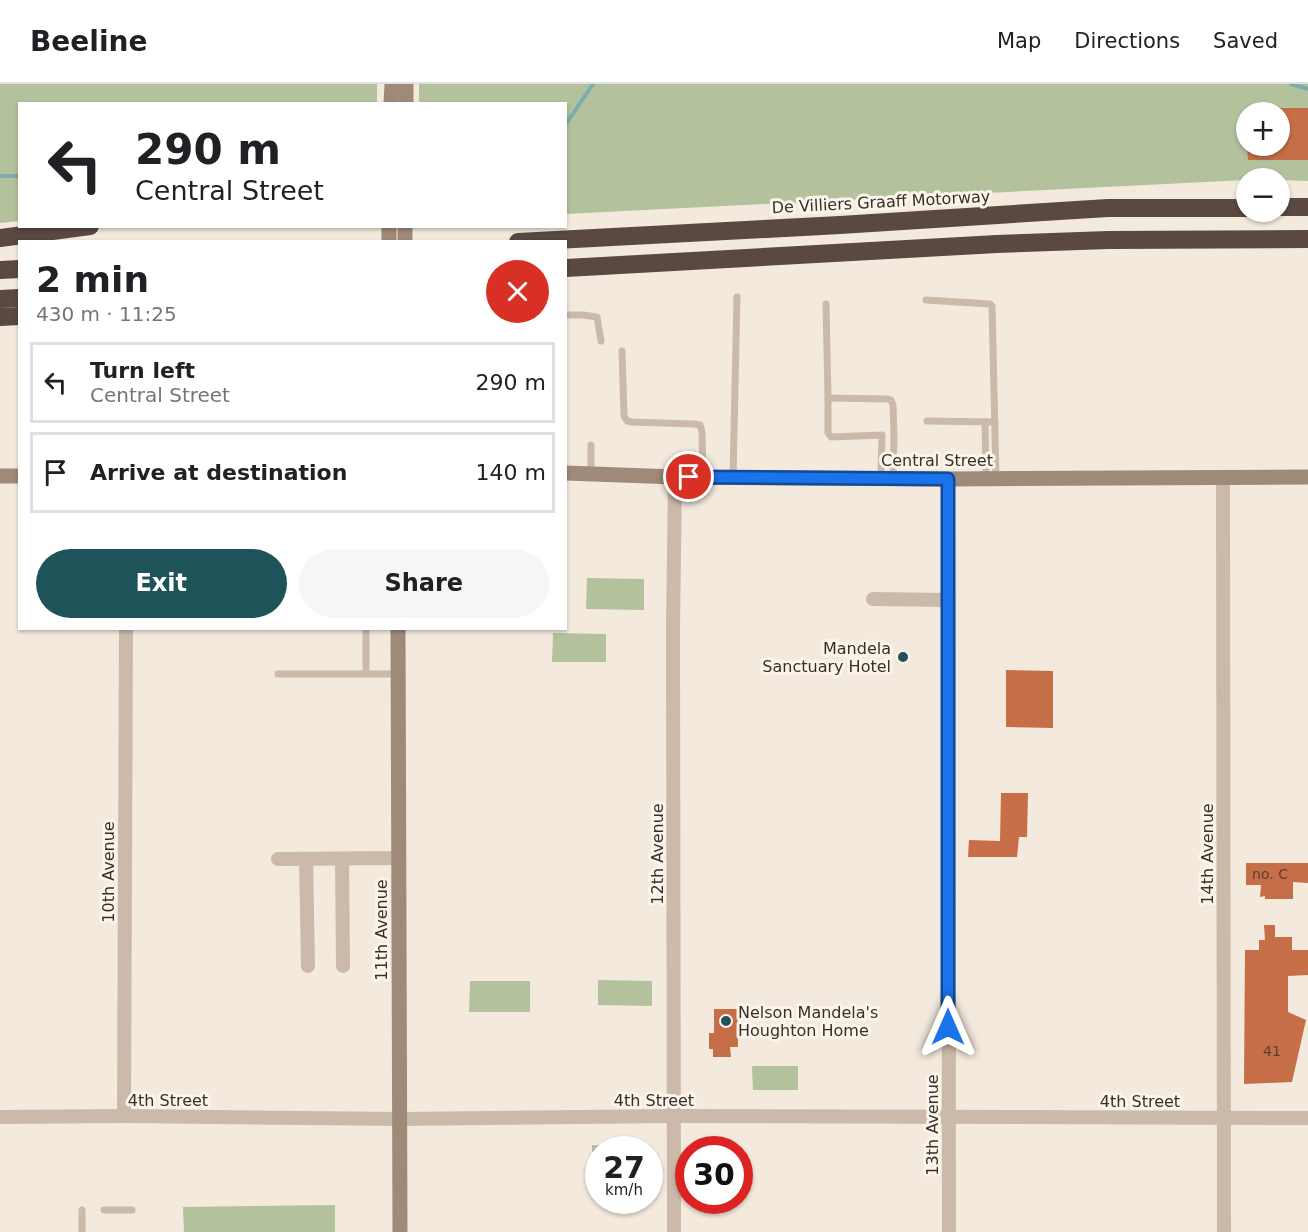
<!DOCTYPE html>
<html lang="en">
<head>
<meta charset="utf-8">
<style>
  body { margin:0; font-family:"DejaVu Sans",sans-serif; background:#f6f6f6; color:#202124; height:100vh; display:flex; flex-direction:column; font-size:22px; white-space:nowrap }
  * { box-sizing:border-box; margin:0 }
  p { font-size:20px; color:#757577 }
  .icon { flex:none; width:33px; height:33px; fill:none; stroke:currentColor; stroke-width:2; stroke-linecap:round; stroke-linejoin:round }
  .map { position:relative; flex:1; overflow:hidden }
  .drawer { position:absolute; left:18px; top:156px; width:549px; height:390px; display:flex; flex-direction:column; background:#fff; border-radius:0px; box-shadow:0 2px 4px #0004 }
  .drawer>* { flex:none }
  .banner { position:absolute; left:18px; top:18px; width:549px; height:126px; border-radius:0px; box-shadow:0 2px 4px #0004; background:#fff; color:#202124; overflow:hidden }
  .tools { position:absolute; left:1236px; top:18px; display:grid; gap:12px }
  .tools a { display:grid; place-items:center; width:54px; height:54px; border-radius:50%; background:#fff; box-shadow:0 2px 4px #0004; font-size:30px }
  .speed { position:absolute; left:585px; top:1052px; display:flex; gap:12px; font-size:30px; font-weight:700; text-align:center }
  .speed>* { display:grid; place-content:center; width:78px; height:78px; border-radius:50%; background:#fff; box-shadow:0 2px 4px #0004; line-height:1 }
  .speed small { font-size:15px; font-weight:400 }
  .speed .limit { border:9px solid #d22; background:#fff; color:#111 }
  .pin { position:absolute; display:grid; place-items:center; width:51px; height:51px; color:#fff; margin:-26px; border:3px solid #fff; border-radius:50%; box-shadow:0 2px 6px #0007 }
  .me { position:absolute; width:66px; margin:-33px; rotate:0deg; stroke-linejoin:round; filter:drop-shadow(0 0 4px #0008) }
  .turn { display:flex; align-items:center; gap:21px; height:126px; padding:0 18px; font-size:27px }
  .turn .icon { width:78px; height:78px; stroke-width:2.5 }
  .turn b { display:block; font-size:42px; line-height:51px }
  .round { display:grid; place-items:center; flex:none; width:63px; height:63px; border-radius:32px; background:#f6f6f6 }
  .overview { display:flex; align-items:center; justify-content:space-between; height:102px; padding:0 18px }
  h1 { font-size:36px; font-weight:700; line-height:45px }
  .cta { display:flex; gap:12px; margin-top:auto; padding:12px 18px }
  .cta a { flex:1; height:69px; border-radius:36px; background:#1e535a; color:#fff; font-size:24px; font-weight:700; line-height:69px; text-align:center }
  .cta a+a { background:#f6f6f6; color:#202124 }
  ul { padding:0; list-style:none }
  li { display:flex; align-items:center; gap:18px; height:81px; margin:0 12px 9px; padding:0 6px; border:3px solid #e0e0e0; border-radius:0px }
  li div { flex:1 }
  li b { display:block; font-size:22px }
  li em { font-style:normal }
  header { display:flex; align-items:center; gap:36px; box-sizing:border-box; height:84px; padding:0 30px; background:#fff; border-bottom:2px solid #e0e0e0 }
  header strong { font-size:28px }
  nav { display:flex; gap:33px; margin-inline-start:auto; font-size:21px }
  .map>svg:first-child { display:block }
  .green { fill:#b3c29d; fill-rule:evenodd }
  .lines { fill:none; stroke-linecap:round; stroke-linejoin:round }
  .stream { stroke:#7cabb0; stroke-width:4 }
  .building { fill:#c66e48 }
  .lane { stroke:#cbbaa9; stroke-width:7 }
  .street { stroke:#cbbaa9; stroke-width:14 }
  .secondary { stroke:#9f8a7a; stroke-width:15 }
  .highway { stroke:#594940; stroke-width:18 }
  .route-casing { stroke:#114b97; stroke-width:15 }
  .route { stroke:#1a73e8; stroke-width:10 }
  .poi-dot { fill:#1e535a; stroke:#faf4ea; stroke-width:2 }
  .labels { text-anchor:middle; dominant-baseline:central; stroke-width:6; stroke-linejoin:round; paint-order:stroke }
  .number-label { font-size:14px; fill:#5c3f31 }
  .street-label { font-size:16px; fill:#382f29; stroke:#faf4ea }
  .poi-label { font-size:16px; fill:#382f29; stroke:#faf4ea; text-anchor:end }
</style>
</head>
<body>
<header>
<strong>Beeline</strong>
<nav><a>Map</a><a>Directions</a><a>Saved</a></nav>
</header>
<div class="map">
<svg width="1308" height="1148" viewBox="0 0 1308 1148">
  <rect width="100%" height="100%" fill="#f3eadd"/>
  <!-- green -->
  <g class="green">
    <polygon points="0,0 377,0 377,19 20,20 19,137 0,139"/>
    <path d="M419 0H1308V97L1280 96V94H1246V96L566 130V20L419 19ZM1246 28H1280V62H1246Z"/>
    <polygon points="587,494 644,495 644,526 586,525"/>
    <polygon points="553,549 606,550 606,578 552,578"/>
    <polygon points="598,896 652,897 652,922 598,921"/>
    <polygon points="470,897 530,897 530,928 469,928"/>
    <polygon points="752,982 798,982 798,1006 753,1006"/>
    <polygon points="592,1061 651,1062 651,1090 650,1090 650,1065 598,1065 598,1089 592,1089"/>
    <polygon points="335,1121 335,1148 184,1148 183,1123"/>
  </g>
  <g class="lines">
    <!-- stream -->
    <g class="stream">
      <polyline points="1291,0 1308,5"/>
      <polyline points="566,40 593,0"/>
      <polyline points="0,92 20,92"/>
    </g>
  </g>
  <!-- building -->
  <g class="building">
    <polygon points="1280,24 1308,24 1308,76 1248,76 1247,62 1280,62"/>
    <polygon points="1006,586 1053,587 1053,644 1006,643"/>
    <polygon points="1001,709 1028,709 1027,753 1019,753 1017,773 968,773 969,756 1000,757"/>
    <polygon points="1246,779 1308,779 1308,799 1293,798 1293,815 1265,815 1265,812 1260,813 1261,801 1246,801"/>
    <polygon points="1264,841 1275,841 1275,853 1292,853 1292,866 1308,866 1308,891 1288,892 1288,928 1306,936 1292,998 1244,1000 1245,866 1259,866 1259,856 1265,856"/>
    <polygon points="714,925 738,925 738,963 730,963 731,973 713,973 713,965 709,965 709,949 714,949"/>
  </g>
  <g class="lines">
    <!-- lane -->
    <g class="lane">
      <polyline points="926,216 990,220 992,222 996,394"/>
      <polyline points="826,220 828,314"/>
      <polyline points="566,231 583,231 597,233 601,257"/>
      <polyline points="622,267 624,332 627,337 632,338 694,340 700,341 702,348 703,393"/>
      <polyline points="927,337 995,338"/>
      <polyline points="985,338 986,394"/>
      <polyline points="591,390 591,361"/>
      <polyline points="733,393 737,213"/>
      <polyline points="881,393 882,351 831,353 828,349 828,314 888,315 891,316 893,321 894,351 893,394"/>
      <polyline points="366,544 366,590"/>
      <polyline points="278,590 398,590"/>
      <polyline points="104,1126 132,1126"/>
      <polyline points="82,1148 82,1126"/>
    </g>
    <!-- street -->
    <g class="street">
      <polyline points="1223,393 1224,1148"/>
      <polyline points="948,395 949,1148"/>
      <polyline points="873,515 948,516"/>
      <polyline points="278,775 399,774"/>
      <polyline points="306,775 308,882"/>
      <polyline points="342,775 343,882"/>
      <polyline points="124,1032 126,544"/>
      <polyline points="0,1033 124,1032 401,1035 674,1032 1308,1034"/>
      <polyline points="674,1148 673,544 675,393"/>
    </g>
    <!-- secondary -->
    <g class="secondary">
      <polyline points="391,20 392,0"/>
      <polyline points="406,20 406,0"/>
      <polyline points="389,142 389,158"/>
      <polyline points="405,158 405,142"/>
      <polyline points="566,389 675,393 948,395 1308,393"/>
      <polyline points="0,392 20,392"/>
      <polyline points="398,544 400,1148"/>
    </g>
    <!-- highway -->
    <g class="highway">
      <polyline points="1280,123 1308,123"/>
      <polyline points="0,154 90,142"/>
      <polyline points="518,158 840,141 1108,124 1246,124"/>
      <polyline points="566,184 997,160 1108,156 1308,155"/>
      <polyline points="0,186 20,185"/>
      <polyline points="0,215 20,214"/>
      <polyline points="0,233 20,232"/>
    </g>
  </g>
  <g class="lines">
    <defs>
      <polyline id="route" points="689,393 948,395 948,943"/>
    </defs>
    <!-- route casing -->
    <use href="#route" class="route-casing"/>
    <!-- route -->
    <use href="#route" class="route"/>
  </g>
  <!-- markers -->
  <g class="poi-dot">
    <circle cx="903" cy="573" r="6"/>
    <circle cx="726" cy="937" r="6"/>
  </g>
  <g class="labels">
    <!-- number labels -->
    <g class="number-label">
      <text x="1270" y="790">no. C</text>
      <text x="1272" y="967">41</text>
    </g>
    <!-- street labels -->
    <g class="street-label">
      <text transform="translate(881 118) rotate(-3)">De Villiers Graaff Motorway</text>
      <text x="937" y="376">Central Street</text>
      <text transform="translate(657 770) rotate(-90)">12th Avenue</text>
      <text transform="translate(1207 770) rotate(-90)">14th Avenue</text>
      <text transform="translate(108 788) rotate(-90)">10th Avenue</text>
      <text transform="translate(381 846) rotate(-90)">11th Avenue</text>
      <text x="168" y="1016">4th Street</text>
      <text x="654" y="1016">4th Street</text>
      <text x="1140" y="1017">4th Street</text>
      <text transform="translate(932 1041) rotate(-90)">13th Avenue</text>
    </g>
    <!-- poi labels -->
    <g class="poi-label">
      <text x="891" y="564">Mandela<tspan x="891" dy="18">Sanctuary Hotel</tspan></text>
      <text x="738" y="928" text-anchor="start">Nelson Mandela's<tspan x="738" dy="18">Houghton Home</tspan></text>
    </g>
  </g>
</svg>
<div class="tools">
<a>+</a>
<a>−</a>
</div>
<div class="speed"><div>27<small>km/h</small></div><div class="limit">30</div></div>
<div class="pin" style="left:689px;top:393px;background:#d93025"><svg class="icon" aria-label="arrive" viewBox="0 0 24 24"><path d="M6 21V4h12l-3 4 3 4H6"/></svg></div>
<svg class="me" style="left:948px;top:943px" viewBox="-20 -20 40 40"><path d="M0-17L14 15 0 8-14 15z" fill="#1a73e8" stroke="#fff" stroke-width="4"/></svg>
<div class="banner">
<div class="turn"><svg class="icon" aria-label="left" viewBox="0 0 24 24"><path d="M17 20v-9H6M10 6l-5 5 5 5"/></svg><div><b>290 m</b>Central Street</div></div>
</div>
<section class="drawer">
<div class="overview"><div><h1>2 min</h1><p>430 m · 11:25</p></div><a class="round" style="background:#d93025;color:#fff"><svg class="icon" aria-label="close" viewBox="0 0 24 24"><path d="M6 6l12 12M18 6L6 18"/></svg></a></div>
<ul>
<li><svg class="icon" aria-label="left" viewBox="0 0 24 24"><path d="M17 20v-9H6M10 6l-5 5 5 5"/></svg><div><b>Turn left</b><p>Central Street</p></div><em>290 m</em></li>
<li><svg class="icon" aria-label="arrive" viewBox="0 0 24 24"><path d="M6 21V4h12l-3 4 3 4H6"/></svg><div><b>Arrive at destination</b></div><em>140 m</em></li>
</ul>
<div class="cta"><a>Exit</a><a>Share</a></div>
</section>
</div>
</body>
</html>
